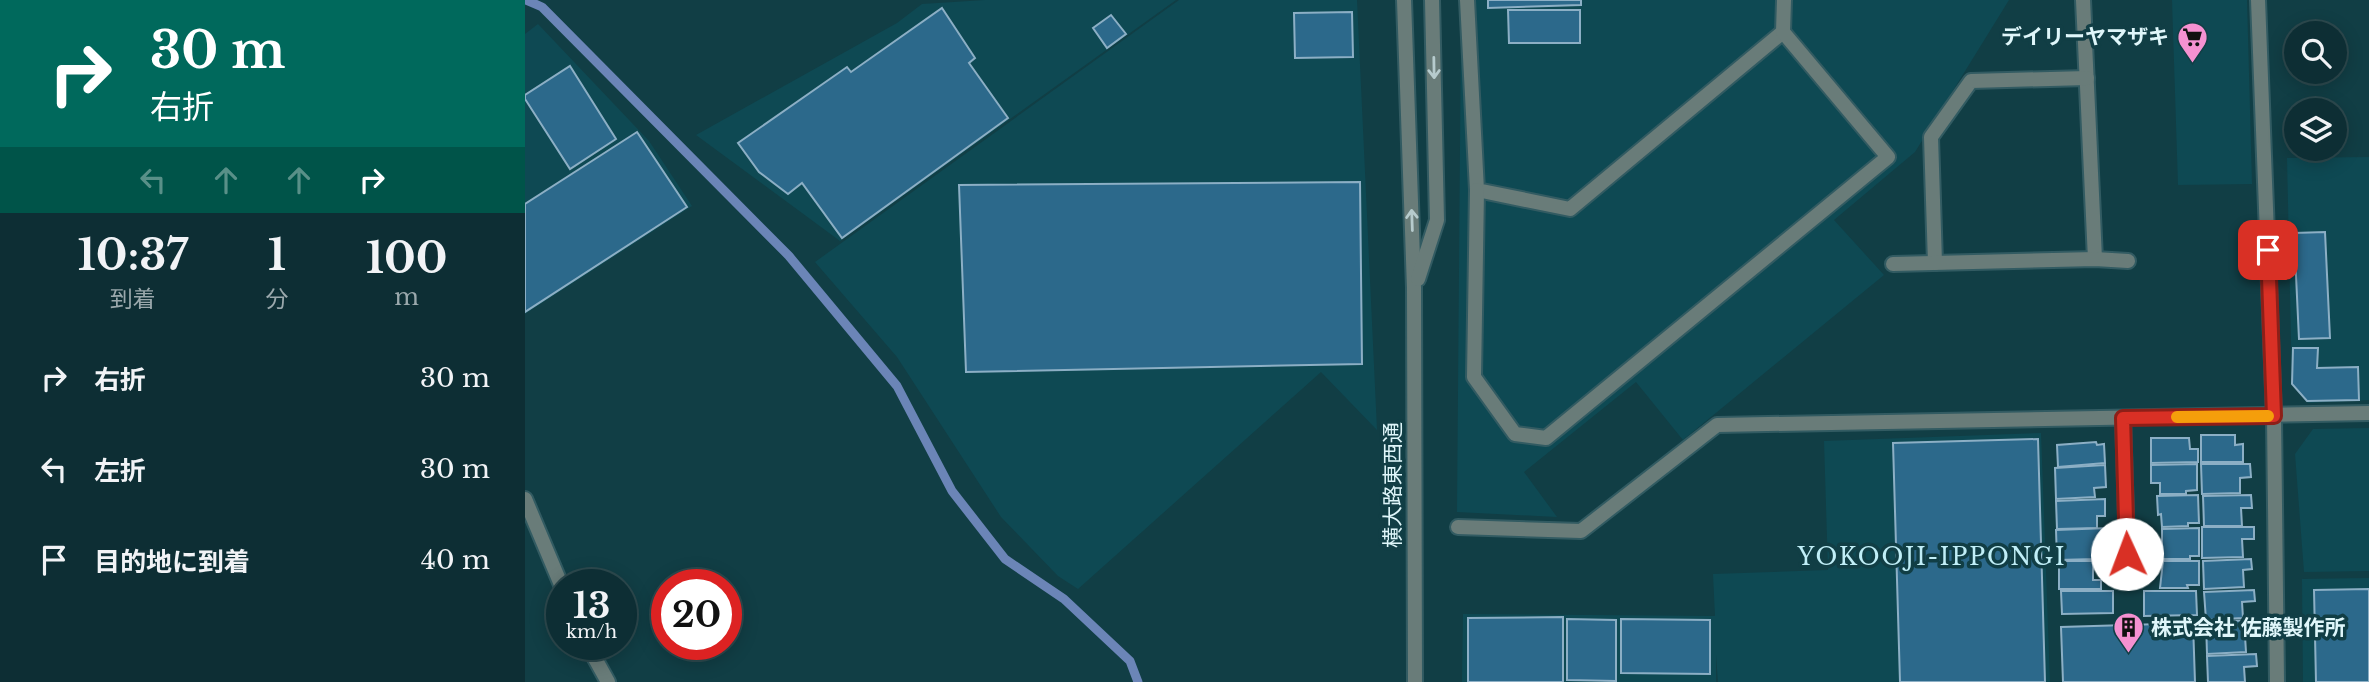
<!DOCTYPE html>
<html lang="ja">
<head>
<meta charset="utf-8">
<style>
  body { margin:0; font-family:"Libre Baskerville","Noto Sans JP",serif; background:#16363c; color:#f1f3f6; height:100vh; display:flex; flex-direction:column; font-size:26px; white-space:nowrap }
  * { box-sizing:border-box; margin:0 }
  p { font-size:23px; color:#9aa8ac }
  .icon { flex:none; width:38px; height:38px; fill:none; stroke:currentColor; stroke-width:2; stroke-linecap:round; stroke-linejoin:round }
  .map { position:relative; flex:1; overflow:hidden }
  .sheet { display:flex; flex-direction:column; background:#0d2e34; width:525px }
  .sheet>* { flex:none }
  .banner { background:#00695c; color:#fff; overflow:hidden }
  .controls { position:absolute; left:1759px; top:21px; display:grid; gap:14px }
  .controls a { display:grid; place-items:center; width:63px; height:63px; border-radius:50%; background:#0d2e34; box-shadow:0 4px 18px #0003,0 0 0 2px #2d4a4f; font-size:35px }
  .speed { position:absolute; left:21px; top:569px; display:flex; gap:14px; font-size:35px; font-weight:700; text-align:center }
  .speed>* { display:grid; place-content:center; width:91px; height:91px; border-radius:50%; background:#0d2e34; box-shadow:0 4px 18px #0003,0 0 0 2px #2d4a4f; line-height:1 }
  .speed small { font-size:18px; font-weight:400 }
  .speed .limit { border:10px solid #d22; background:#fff; color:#111 }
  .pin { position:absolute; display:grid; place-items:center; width:60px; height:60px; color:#fff; margin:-30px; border-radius:14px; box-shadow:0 4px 10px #0006 }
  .me { position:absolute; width:77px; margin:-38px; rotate:358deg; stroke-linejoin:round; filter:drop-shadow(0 0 5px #0008) }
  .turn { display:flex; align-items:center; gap:24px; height:147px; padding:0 35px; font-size:32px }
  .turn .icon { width:91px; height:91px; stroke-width:2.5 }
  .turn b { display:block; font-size:49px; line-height:60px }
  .lanes { display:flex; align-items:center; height:66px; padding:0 35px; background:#0003; justify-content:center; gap:35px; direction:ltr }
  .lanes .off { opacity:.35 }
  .eta { display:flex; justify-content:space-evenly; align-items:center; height:119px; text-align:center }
  .eta b { font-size:42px; font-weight:700; line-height:49px }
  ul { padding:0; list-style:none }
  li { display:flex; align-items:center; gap:21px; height:91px; padding:0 35px }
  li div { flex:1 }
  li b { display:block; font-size:26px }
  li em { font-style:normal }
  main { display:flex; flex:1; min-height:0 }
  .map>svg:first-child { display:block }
  .built { fill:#0e4953 }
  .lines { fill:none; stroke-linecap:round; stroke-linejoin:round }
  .stream { stroke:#6b85b7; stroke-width:9 }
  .building { fill:#2c698b; stroke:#8cafc5; stroke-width:2 }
  .service-casing { stroke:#325b62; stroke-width:18 }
  .minor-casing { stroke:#325b62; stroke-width:18 }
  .tertiary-casing { stroke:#325b62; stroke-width:18 }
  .service { stroke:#697c79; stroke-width:14 }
  .minor { stroke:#697c79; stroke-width:14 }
  .tertiary { stroke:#697c79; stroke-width:14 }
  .oneway { stroke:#b6cbcd }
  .route-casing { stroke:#8d1f18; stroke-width:18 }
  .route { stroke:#d93025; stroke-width:12 }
  .slow { stroke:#f59e0b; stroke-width:12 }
  .labels { text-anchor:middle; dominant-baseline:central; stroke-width:7; stroke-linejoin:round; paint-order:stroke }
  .poi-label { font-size:21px; font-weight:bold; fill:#dff6fa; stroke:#113e45; text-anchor:end }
  .street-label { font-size:21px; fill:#dff6fa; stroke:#113e45 }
  .neighbourhood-label { font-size:23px; letter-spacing:2px; fill:#c0eef7; stroke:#113e45 }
</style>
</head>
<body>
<main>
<section class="sheet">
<div class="banner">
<div class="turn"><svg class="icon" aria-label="right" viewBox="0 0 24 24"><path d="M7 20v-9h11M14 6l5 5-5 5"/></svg><div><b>30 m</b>右折</div></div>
<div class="lanes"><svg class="icon off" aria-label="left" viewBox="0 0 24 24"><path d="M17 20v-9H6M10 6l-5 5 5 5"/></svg><svg class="icon off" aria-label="ahead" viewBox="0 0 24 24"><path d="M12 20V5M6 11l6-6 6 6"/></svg><svg class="icon off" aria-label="ahead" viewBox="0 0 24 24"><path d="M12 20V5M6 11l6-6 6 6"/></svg><svg class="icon" aria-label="right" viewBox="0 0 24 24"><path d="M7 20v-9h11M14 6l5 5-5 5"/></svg></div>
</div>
<div class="eta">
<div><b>10:37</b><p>到着</p></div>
<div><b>1</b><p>分</p></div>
<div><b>100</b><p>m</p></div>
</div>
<ul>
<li><svg class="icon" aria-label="right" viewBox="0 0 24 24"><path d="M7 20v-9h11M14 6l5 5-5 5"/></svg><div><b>右折</b></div><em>30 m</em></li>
<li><svg class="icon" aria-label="left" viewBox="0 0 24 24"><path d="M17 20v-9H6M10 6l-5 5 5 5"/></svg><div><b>左折</b></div><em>30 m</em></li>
<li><svg class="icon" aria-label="arrive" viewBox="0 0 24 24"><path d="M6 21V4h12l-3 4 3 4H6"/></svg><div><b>目的地に到着</b></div><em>40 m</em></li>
</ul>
</section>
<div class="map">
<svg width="1844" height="682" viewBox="0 0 1844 682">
  <rect width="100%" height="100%" fill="#113e45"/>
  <!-- built -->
  <g class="built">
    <polygon points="460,0 651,0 315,241 171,135 372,23 397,4"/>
    <polygon points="654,0 832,0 852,430 796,372 553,589 533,576 476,517 372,357 290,262"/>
    <polygon points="951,0 1484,0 1390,152 1309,220 1359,275 1158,440 1111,382 999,472 1032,517 932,512 936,26"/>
    <polygon points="1647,0 1722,0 1727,184 1653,185"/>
    <polygon points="13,24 124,141 167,206 0,314 0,34"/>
    <polygon points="1844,157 1844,400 1783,403 1767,385 1762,158"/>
    <polygon points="1844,428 1844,571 1779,572 1770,454 1788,429"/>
    <polygon points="1516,433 1525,682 1193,682 1191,655 1191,682 937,682 938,614 1190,616 1188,574 1303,570 1299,441"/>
    <polygon points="1844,578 1844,682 1778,682 1777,579"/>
  </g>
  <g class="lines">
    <!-- stream -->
    <polyline class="stream" points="1,0 17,7 264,256 372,386 427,491 480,559 539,599 605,661 613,682"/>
  </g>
  <!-- building -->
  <g class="building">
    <polygon points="963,0 1056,0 1056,5 963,8"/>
    <polygon points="417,8 450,58 444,63 483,118 317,238 277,183 263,194 234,172 213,143 322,67 326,72"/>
    <polygon points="983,10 1055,10 1055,43 984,43"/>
    <polygon points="827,12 828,57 770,58 769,13"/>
    <polygon points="586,15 601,34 582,48 568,28"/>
    <polygon points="45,66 91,139 45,169 0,99 0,95"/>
    <polygon points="112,132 162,207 0,312 0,204"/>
    <polygon points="835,182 837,364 441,372 434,185"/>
    <polygon points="1800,232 1805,338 1774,339 1769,233"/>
    <polygon points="1768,348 1793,348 1792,368 1833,367 1834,400 1782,401 1767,384"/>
    <polygon points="1676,435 1710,435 1710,445 1718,444 1718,462 1676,462"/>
    <polygon points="1626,438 1664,438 1665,449 1673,449 1673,462 1626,463"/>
    <polygon points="1513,439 1520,682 1375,682 1368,443"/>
    <polygon points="1571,442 1572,445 1579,444 1580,463 1533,467 1532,445"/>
    <polygon points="1672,464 1672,490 1661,491 1661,494 1635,494 1635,483 1626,483 1626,465"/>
    <polygon points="1676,464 1725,464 1726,477 1715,478 1715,493 1677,494"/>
    <polygon points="1580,465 1581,487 1569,488 1570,497 1531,499 1530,468"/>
    <polygon points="1673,495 1674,523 1663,523 1663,526 1637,527 1636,514 1633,515 1632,496"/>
    <polygon points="1726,495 1727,508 1716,508 1717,526 1679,526 1678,496"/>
    <polygon points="1580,499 1580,516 1572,516 1572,528 1532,529 1531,501"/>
    <polygon points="1677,527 1729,527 1729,539 1717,539 1718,557 1677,558"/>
    <polygon points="1583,528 1584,549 1570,549 1571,559 1532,560 1531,530"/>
    <polygon points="1674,528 1674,556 1665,556 1665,559 1637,559 1637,529"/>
    <polygon points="1726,559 1727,569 1718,570 1719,587 1679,589 1678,561"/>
    <polygon points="1534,561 1568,561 1568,580 1576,580 1576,589 1534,589"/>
    <polygon points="1638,561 1674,561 1674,585 1662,585 1663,588 1635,588"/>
    <polygon points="1844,589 1844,682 1791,682 1789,590"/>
    <polygon points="1729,590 1730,601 1717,602 1718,618 1681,620 1679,592"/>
    <polygon points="1536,591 1588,591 1588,613 1537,614"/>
    <polygon points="1619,591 1671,591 1672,615 1619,616"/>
    <polygon points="1038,617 1038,682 943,682 943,618"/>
    <polygon points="1042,619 1091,620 1091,681 1042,680"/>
    <polygon points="1096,619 1185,620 1185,674 1096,673"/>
    <polygon points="1730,620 1731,635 1720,636 1721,652 1682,654 1681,622"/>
    <polygon points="1668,623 1670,682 1538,682 1536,627"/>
    <polygon points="1731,654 1732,666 1719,667 1720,682 1683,682 1682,656"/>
  </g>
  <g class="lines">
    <defs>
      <polyline id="service" points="1598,418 1603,581"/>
      <g id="minor">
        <polyline points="942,0 952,190 1045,209 1258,32"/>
        <polyline points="1558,0 1570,259"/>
        <polyline points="1733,0 1749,416 1752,682"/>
        <polyline points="952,190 949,377 990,434 1021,438 1363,157 1258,32 1259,0"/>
        <polyline points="1410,263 1406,137 1446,81 1562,78"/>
        <polyline points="1368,264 1570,259 1603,261"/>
        <polyline points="0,499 37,587"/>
        <polyline points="933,527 1056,531 1192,425 1844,413"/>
        <polyline points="62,644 83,682"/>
      </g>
      <g id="tertiary">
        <polyline points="879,0 889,288 890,682"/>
        <polyline points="893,279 912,220 907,0"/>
      </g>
    </defs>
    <!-- service casing -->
    <use href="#service" class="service-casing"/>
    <!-- minor casing -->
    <use href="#minor" class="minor-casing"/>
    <!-- tertiary casing -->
    <use href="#tertiary" class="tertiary-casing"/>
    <!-- service -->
    <use href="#service" class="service"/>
    <!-- minor -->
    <use href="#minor" class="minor"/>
    <!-- tertiary -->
    <use href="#tertiary" class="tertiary"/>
  </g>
  <!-- one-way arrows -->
  <defs><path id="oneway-shaft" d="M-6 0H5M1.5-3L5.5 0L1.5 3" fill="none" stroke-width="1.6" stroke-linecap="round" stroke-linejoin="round" transform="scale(1.75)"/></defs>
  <g class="oneway">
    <use href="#oneway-shaft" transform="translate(909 68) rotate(89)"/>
    <use href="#oneway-shaft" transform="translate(887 220) rotate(-92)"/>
  </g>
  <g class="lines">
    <defs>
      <polyline id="route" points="1602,554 1598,418 1749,416 1743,250"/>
    </defs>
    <!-- route casing -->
    <use href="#route" class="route-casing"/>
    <!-- route -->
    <use href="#route" class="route"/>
    <!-- slow -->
    <polyline class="slow" points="1652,417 1743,416"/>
  </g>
  <!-- icons -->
  <defs>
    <symbol id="supermarket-pin" viewBox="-11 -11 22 30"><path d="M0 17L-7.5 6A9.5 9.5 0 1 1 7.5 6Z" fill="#f591d1" stroke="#113e45"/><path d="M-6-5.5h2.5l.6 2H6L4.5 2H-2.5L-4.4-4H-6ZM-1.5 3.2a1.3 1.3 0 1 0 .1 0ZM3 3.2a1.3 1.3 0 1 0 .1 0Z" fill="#111"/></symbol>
    <symbol id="building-pin" viewBox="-11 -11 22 30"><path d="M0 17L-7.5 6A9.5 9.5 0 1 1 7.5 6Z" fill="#f591d1" stroke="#113e45"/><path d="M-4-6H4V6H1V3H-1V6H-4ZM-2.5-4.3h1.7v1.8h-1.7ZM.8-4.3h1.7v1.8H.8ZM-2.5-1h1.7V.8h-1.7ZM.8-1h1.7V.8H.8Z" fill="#111"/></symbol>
  </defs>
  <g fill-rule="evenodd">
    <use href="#supermarket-pin" x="1650" y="20" width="35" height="47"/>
    <use href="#building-pin" x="1586" y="610" width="35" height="47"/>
  </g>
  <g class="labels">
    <!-- poi labels -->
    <g class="poi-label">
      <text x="1644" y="37">デイリーヤマザキ</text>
      <text x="1626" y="628" text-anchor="start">株式会社 佐藤製作所</text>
    </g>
    <!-- street labels -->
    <g class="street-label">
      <text transform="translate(868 485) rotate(-90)">横大路東西通</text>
    </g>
    <!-- neighbourhood labels -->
    <g class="neighbourhood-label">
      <text x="1407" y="557">YOKOOJI-IPPONGI</text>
    </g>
  </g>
</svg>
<div class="controls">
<a><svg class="icon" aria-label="search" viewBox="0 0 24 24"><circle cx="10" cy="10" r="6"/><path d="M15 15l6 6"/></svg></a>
<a><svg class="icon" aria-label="layers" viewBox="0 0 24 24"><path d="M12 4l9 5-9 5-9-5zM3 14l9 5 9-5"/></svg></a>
</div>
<div class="speed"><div>13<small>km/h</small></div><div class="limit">20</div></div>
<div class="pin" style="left:1743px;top:250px;background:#d93025"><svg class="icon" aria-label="arrive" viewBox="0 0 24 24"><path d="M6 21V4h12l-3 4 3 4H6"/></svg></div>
<svg class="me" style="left:1602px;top:554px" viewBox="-20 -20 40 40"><circle r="19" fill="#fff"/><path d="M0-13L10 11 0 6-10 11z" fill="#d93025"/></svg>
</div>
</main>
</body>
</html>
